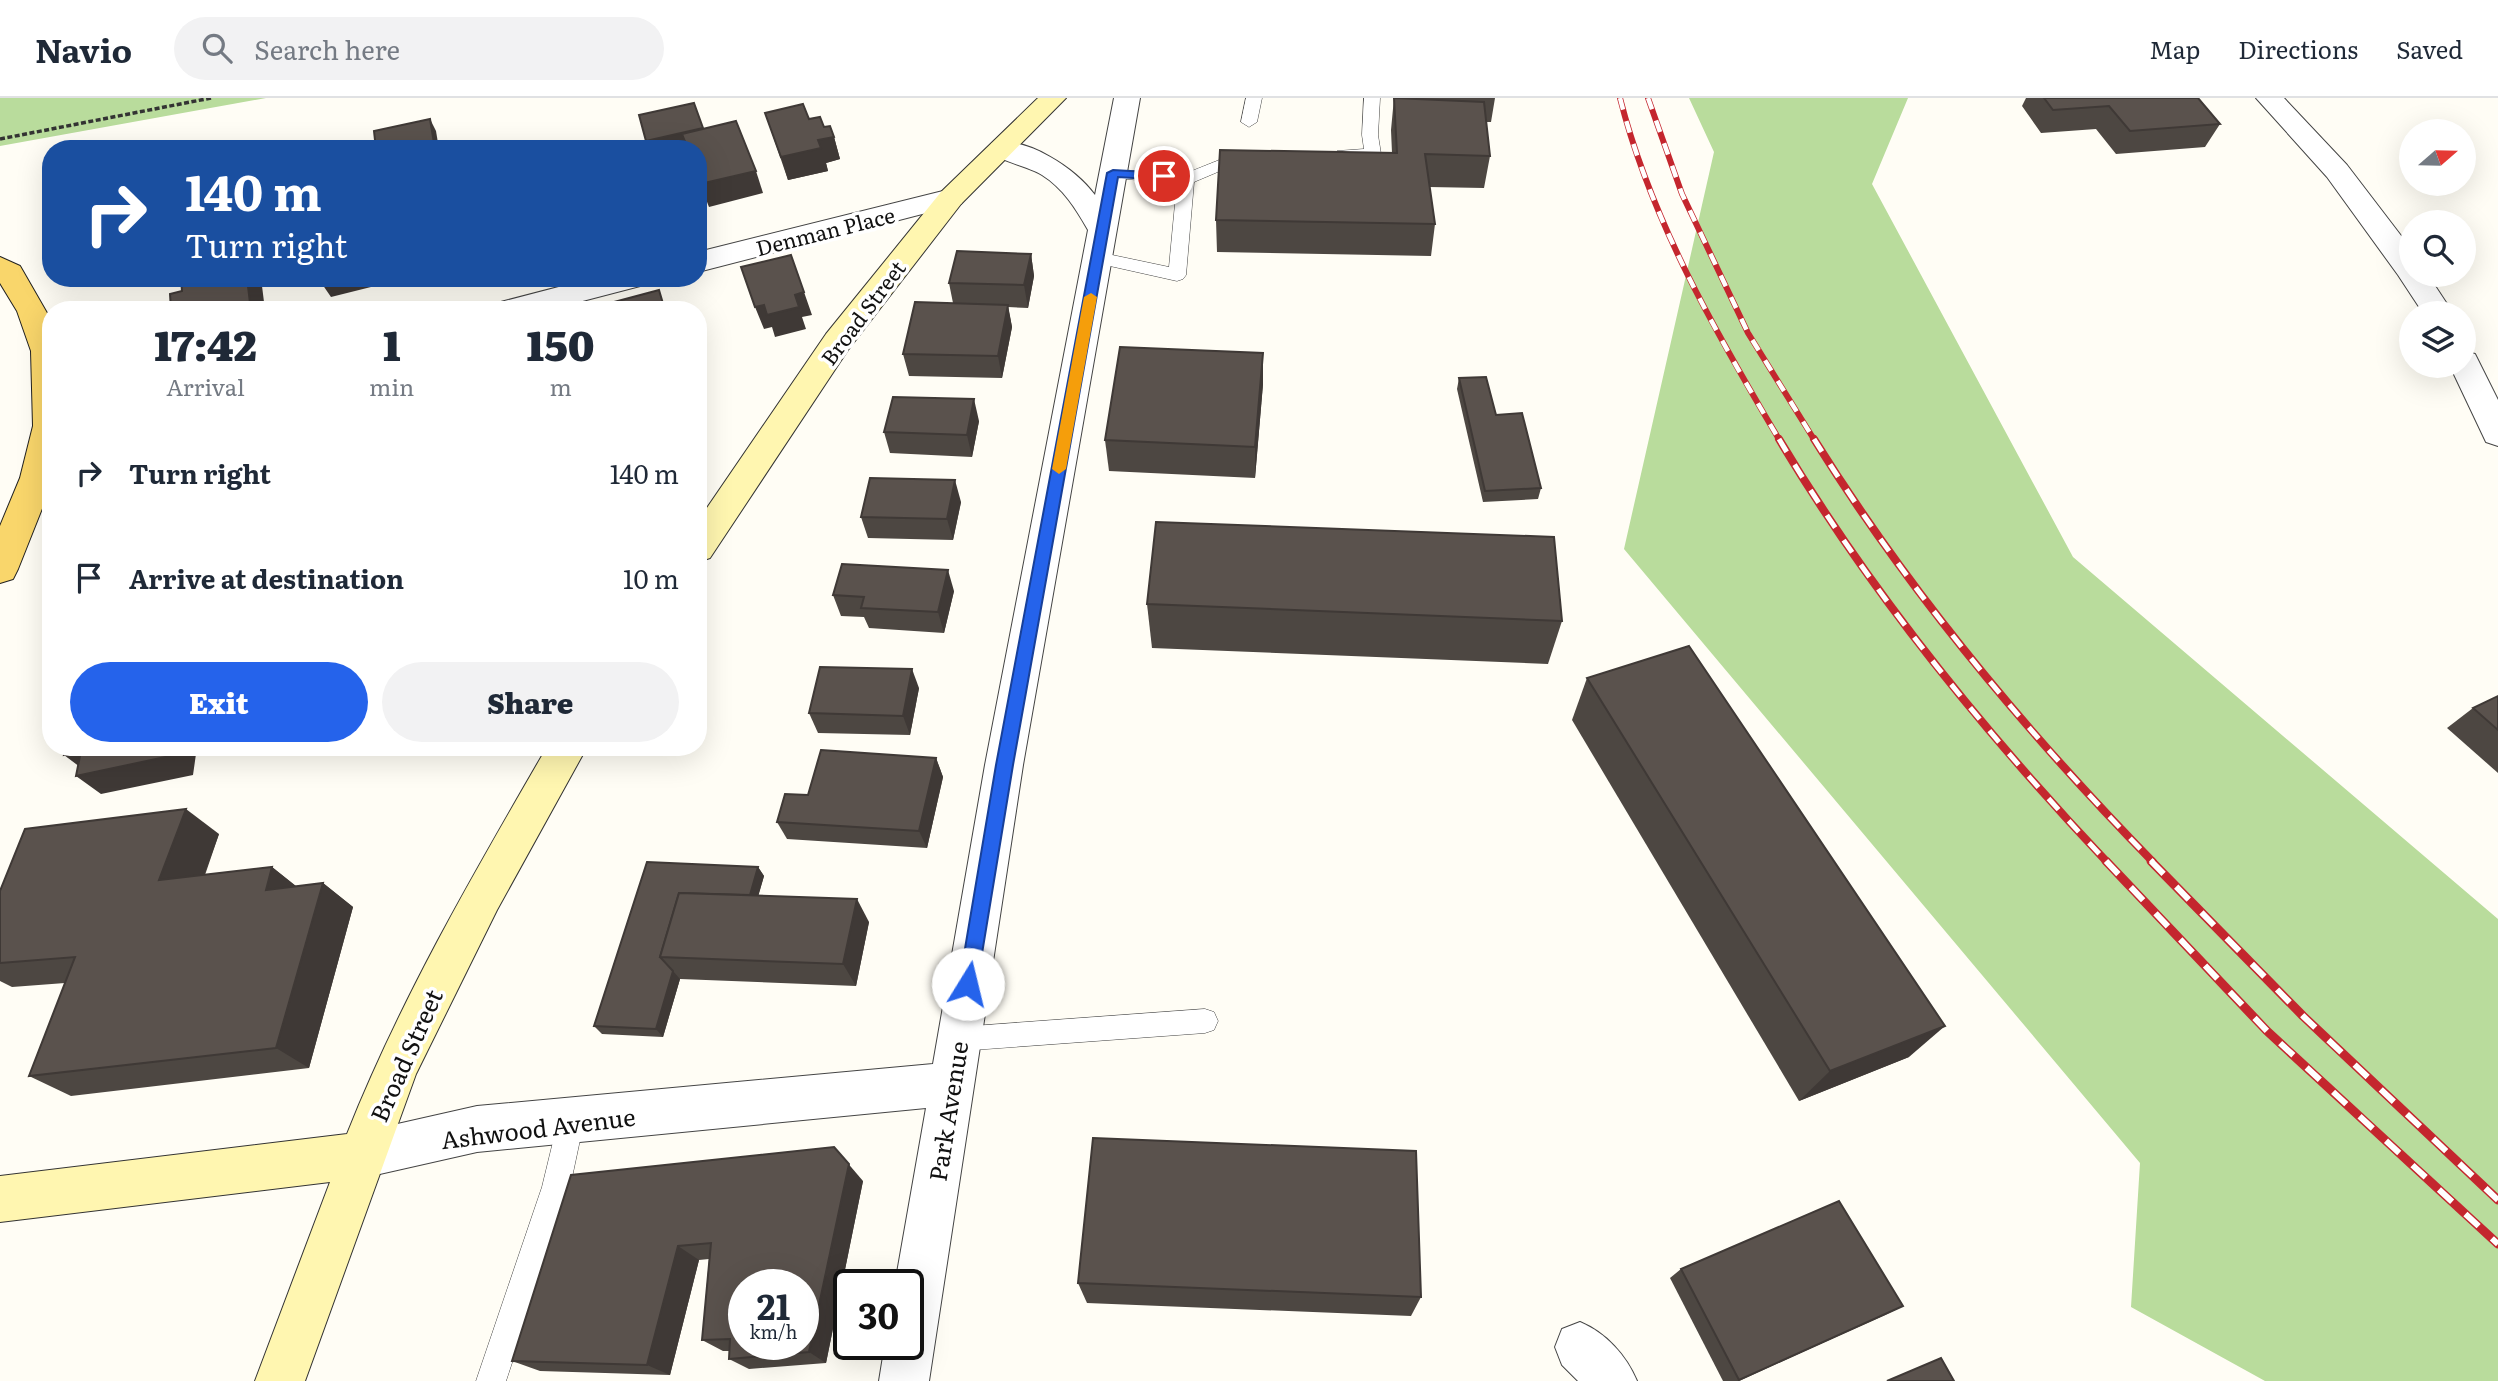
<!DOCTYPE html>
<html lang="en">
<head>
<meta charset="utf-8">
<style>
  body { margin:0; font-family:Literata,serif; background:#f2f2f3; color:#1f2937; height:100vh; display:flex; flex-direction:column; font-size:26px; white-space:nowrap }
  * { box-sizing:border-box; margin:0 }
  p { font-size:23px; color:#747a83 }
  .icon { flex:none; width:38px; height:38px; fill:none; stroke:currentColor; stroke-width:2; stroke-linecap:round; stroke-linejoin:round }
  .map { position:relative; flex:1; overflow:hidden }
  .side { position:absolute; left:42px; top:203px; width:665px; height:455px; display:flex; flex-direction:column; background:#fff; border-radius:28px; box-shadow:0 7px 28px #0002 }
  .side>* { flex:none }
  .hud { position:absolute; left:42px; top:42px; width:665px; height:147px; border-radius:28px; box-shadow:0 7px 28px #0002; background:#1a4fa0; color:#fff; overflow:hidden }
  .needle { width:46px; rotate:70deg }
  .buttons { position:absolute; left:2399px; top:21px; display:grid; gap:14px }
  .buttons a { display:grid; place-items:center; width:77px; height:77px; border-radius:50%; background:#fff; box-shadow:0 7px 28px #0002; font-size:35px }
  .speed { position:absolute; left:728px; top:1171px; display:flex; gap:14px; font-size:35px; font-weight:700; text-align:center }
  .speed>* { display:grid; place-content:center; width:91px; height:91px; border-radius:50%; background:#fff; box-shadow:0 7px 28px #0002; line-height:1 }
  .speed small { font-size:18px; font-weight:400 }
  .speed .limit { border:4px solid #111; border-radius:10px; background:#fff; color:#111 }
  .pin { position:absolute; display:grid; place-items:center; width:60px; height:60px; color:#fff; margin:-30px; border:4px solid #fff; border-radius:50%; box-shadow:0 2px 7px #0007 }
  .me { position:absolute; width:77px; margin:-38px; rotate:9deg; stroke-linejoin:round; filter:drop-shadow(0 0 5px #0008) }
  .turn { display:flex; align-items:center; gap:24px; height:147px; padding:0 28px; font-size:32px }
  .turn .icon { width:91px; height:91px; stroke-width:2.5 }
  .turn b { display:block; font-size:49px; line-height:60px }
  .eta { display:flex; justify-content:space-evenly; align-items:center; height:119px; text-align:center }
  .eta b { font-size:42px; font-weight:800; line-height:49px }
  .cta { display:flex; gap:14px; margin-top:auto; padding:14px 28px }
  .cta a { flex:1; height:80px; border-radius:42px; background:#2563eb; color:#fff; font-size:28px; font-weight:800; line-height:80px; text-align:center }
  .cta a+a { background:#f2f2f3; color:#1f2937 }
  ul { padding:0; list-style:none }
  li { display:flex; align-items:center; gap:21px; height:105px; padding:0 28px }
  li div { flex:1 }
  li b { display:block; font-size:26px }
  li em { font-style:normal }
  header { display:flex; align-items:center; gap:42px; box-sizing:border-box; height:98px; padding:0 35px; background:#fff; border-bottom:2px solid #e0e1e3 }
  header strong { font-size:33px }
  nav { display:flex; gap:38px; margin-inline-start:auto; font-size:24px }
  .search { width:490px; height:63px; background:#f2f2f3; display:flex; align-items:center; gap:18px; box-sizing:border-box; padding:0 24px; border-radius:38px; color:#747a83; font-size:26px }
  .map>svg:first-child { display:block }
  .forest { fill:#b9dc9c }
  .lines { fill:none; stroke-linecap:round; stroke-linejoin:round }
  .lane-casing { stroke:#444; stroke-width:1 }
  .street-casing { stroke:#444; stroke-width:2 }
  .secondary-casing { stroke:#333; stroke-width:2 }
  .primary-casing { stroke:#222; stroke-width:2 }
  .path { stroke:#333; stroke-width:3.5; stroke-dasharray:5 2.5; stroke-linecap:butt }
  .lane { fill:#fff; fill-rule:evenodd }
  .street { fill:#fff; fill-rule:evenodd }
  .secondary { fill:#fff6b0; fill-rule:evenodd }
  .primary { fill:#f9d66b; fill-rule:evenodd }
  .rail-far2-casing { stroke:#c4262e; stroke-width:6 }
  .rail-far1-casing { stroke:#c4262e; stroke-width:8 }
  .rail-casing { stroke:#c4262e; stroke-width:9 }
  .rail-far2 { stroke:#fff; stroke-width:4.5; stroke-dasharray:12; stroke-linecap:butt }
  .rail-far1 { stroke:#fff; stroke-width:5; stroke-dasharray:15; stroke-linecap:butt }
  .rail { stroke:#fff; stroke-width:6; stroke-dasharray:18; stroke-linecap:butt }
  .wall { fill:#4d4742 }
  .shaded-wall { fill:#3f3936 }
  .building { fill:#5a524d; stroke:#3f3936; stroke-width:2; fill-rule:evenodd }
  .route { fill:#2563eb; stroke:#184099; stroke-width:2 }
  .slow { fill:#f59e0b }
  .labels { text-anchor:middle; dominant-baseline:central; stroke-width:7; stroke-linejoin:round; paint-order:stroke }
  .far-street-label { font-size:21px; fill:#111; stroke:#fff }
  .street-label { font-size:24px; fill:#111; stroke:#fff }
</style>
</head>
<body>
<header>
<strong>Navio</strong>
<div class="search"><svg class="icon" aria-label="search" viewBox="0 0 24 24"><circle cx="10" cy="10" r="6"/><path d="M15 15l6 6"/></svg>Search here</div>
<nav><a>Map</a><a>Directions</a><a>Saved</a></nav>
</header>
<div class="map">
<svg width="2498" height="1283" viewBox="0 0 2498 1283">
  <rect width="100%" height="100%" fill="#fffdf5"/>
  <!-- forest -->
  <g class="forest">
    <polygon points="0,0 266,0 0,48"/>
    <polygon points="1689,0 1908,0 1872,86 2073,459 2498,821 2498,1283 2265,1283 2131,1209 2140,1065 1624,451 1714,54"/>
  </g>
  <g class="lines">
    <defs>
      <g id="lane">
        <polygon points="1246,0 1262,0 1257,24 1249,29 1241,24"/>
        <polygon points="1364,0 1380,0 1378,37 1381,56 1373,61 1337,61 1335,57 1337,53 1364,51 1362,37"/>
        <polygon points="1237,55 1249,55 1257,60 1255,64 1239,65 1194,84 1186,177 1183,181 1177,183 1092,164 1089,160 1092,156 1098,154 1169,169 1177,85 1113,80 1105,75 1107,71 1184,76"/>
        <polygon points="1205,911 1214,914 1218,923 1214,932 1205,935 959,953 950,950 946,941 950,932 959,929"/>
        <polygon points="571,1010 580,1014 584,1023 570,1089 506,1283 476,1283 542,1089 558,1023 562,1014"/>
      </g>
      <g id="street">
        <path d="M1114 0H1140L1023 667 929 1283H879L885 1246H908V1186H895L926 1010 477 1054 362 1080 346 1073 339 1057 346 1041 362 1034 477 1008 933 966 985 667 1088 132C1076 111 1063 90 1042 77 1028 68 996 63 988 51L992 45C1026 37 1076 71 1095 97Z"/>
        <polygon points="2256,0 2284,0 2347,67 2412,152 2412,177 2428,177 2453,215 2423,215 2398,177 2327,79"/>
        <polygon points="951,91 961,94 965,100 961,106 698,174 698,154"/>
        <polygon points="593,180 648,180 644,187 548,212 493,212 497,205"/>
        <polygon points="2464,253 2475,256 2498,302 2498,348 2486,344 2450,268 2464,268"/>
        <path d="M1580 1224C1606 1235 1626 1257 1637 1283H1578L1562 1267 1555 1249 1562 1231Z"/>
      </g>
      <g id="secondary">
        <polygon points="1038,0 1066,0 961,106 848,252 710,460 698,464 698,423 826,236 941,94"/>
        <path d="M547 649H587L497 812 416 976 305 1283H255L330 1084 0 1124V1078L347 1036C401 900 474 775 547 649Z"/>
      </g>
      <polygon id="primary" points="0,159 20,168 51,222 51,388 18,471 13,481 0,485 0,428 20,380 33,328 31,253 17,213 0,185"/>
    </defs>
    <!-- lane casing -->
    <use href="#lane" class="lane-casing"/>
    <!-- street casing -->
    <use href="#street" class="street-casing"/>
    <!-- secondary casing -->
    <use href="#secondary" class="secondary-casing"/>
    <!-- primary casing -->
    <use href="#primary" class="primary-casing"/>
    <!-- path -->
    <polyline class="path" points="0,41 211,0"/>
    <!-- lane -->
    <use href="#lane" class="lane"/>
    <!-- street -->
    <use href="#street" class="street"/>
    <!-- secondary -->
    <use href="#secondary" class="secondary"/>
    <!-- primary -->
    <use href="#primary" class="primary"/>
    <defs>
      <g id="rail-far2">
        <path d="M1620 0C1651 122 1716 235 1780 343"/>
        <polyline points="1648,0 1682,96 1748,235 1815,343"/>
      </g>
      <g id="rail-far1">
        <path d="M1779 341C1870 494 1985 635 2107 764"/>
        <path d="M1814 341C1909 494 2027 635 2153 764"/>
      </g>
      <g id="rail">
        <polyline points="2106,763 2267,933 2498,1146"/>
        <polyline points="2151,763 2303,918 2498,1102"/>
      </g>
    </defs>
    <!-- rail-far2 casing -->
    <use href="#rail-far2" class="rail-far2-casing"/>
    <!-- rail-far1 casing -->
    <use href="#rail-far1" class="rail-far1-casing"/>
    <!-- rail casing -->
    <use href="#rail" class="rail-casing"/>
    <!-- rail-far2 -->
    <use href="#rail-far2" class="rail-far2"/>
    <!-- rail-far1 -->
    <use href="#rail-far1" class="rail-far1"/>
    <!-- rail -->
    <use href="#rail" class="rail"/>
  </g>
  <!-- wall -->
  <g class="wall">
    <polygon points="1394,0 1495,0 1491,24 1486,24 1490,58 1484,90 1429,89 1435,126 1431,158 1217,154 1216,122 1392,55 1391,32"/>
    <polygon points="2026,0 2198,0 2220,26 2205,49 2116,56 2096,31 2041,35 2022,8"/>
    <polygon points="765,15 809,21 824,29 834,39 840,61 826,65 828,73 788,82"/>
    <polygon points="1031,156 1034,178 1028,210 1008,209 1012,229 1002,280 909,278 903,256 953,205 949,185"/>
    <polygon points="1263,255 1263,286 1255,380 1109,373 1105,342"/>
    <polygon points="1459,280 1496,317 1541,390 1538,401 1483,404 1457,291"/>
    <polygon points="979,323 972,359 890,355 884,334"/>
    <polygon points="961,404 953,442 868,440 861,419"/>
    <polygon points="954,493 944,535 869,530 864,519 841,518 833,497"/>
    <polygon points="1147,506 1562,523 1548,566 1152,550"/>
    <polygon points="1587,580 1909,959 1799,1003 1572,622"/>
    <polygon points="919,590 910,637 818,635 809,615"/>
    <polygon points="2498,598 2498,675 2447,630 2473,610"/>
    <polygon points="936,660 943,679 927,750 787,741 777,724"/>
    <polygon points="219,736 205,777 272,769 296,788 323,785 353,809 309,970 71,998 29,978 65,885 12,889 0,883 0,793"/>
    <polygon points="647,764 758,769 764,778 758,798 869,824 856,888 680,881 663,939 602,936 594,928"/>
    <polygon points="571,1077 863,1083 826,1265 749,1271 729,1261 729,1253 723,1253 702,1242 709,1161 699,1162 670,1277 540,1273 512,1263"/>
    <polygon points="1681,1171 1903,1208 1739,1283 1723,1283 1670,1180"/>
    <polygon points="1078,1185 1421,1199 1411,1218 1087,1205"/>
  </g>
  <!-- shaded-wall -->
  <g class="shaded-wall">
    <polygon points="694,5 707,42 667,51 649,51 646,43"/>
    <polygon points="430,21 436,33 439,51 406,51"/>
    <polygon points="834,39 840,61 826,65 828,73 788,82 781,59 818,42"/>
    <polygon points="756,73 763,95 709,109 700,86"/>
    <polygon points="1031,156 1034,178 1028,210 1024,187"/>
    <polygon points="247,180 261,180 265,212 225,212"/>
    <polygon points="318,180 374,180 375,188 331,199"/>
    <polygon points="406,180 422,180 408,184"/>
    <polygon points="804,194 812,217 802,219 806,231 775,239 772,229 764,231 755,209"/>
    <polygon points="1008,207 1012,229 1002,280 998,258"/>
    <polygon points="1263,255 1263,286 1255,380 1255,349"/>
    <polygon points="974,301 979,323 972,359 967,337"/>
    <polygon points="955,382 961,404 953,442 947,421"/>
    <polygon points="948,472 954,493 944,535 938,514"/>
    <polygon points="912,571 919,590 910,637 903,618"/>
    <polygon points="171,649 197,649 193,677 101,696 76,678 88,675 64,657 81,653"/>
    <polygon points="936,660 943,679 927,750 919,733"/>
    <polygon points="186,711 219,736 194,805 159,782"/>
    <polygon points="272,769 303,794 266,792"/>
    <polygon points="758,769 764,778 752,820 746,812"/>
    <polygon points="323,785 353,809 309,970 276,950"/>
    <polygon points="857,801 869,824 856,888 843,866"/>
    <polygon points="673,873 680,881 663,939 656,931"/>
    <polygon points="1945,928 1909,959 1799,1003 1830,973"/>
    <polygon points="834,1049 863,1083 826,1265 809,1254"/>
    <polygon points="678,1148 699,1162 670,1277 647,1267"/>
    <polygon points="1903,1208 1885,1217 1737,1283 1739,1282"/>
  </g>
  <!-- building -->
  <g class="building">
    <polygon points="1394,0 1484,4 1490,58 1425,56 1435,126 1216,122 1220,52 1397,55"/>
    <polygon points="2044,0 2198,0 2220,26 2130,33 2109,8 2053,12"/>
    <polygon points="694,5 703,30 646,43 639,17"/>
    <polygon points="803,6 809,21 820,19 824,29 830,28 834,39 818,42 821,50 781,59 765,15"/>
    <polygon points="430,21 434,45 406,51 376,51 374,33"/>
    <polygon points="736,23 756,73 700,86 698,81 698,51 688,51 682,36"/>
    <polygon points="957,153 1031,156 1024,187 949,185"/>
    <polygon points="791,157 804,194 795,197 799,209 767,217 764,207 755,209 741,169"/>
    <polygon points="181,180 247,180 250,205 225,212 171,212 170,196 182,193"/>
    <polygon points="659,192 664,209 675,206 677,212 605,212 603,207"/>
    <polygon points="915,204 1008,207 998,258 903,256"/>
    <polygon points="1120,249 1263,255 1255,349 1105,342"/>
    <polygon points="1486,279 1496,317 1522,315 1541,390 1485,393 1459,280"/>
    <polygon points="893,299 974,301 967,337 884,334"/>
    <polygon points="870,380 955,382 947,421 861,419"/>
    <polygon points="1156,424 1554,439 1562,523 1147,506"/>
    <polygon points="842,466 948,472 938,514 861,510 864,499 833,497"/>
    <polygon points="1689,548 1945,928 1830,973 1587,580"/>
    <polygon points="820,569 912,571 903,618 809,615"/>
    <polygon points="2498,598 2498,632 2473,610"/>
    <polygon points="66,649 171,649 170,658 76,678 81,653 64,657"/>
    <polygon points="821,652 936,660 919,733 777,724 785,696 808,697"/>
    <polygon points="186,711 159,782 272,769 266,792 323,785 276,950 29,978 75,859 0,865 0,793 25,731"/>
    <polygon points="647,764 758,769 750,797 679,795 660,859 673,873 656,931 594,928"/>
    <polygon points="679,795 857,801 843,866 660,859"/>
    <polygon points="1093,1040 1416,1053 1421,1199 1078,1185"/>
    <path d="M834 1049 849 1066 809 1254 729 1261 730 1241 702 1242 711 1145 678 1148 647 1267 512 1263 571 1077ZM744 1186H803V1246H744Z"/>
    <polygon points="1839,1103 1903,1208 1739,1282 1681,1171"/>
    <polygon points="1941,1260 1954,1283 1887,1283"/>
  </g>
  <!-- route -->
  <polygon class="route" points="1113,72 1164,75 1169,78 1164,82 1118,79 1013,667 977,886 975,892 968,894 962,892 959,886 996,667 1107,75"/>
  <!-- slow -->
  <polygon class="slow" points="1091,195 1097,199 1066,371 1059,376 1052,371 1084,199"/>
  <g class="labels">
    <!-- far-street labels -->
    <g class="far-street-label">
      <text transform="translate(825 132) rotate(-14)">Denman Place</text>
      <text transform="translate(862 214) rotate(-53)">Broad Street</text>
    </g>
    <!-- street labels -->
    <g class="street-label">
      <text transform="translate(405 957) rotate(-66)">Broad Street</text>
      <text transform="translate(947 1013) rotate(-81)">Park Avenue</text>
      <text transform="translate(538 1029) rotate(-7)">Ashwood Avenue</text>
    </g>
  </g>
</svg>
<div class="buttons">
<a><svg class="needle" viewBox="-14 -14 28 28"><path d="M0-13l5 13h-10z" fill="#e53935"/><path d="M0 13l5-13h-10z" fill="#747a83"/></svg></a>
<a><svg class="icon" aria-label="search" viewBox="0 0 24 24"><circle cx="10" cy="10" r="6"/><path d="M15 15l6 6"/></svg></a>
<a><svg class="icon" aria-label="layers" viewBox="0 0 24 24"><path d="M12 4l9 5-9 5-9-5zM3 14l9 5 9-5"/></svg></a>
</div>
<div class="speed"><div>21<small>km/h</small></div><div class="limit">30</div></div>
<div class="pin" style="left:1164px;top:78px;background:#d93025"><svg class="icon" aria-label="arrive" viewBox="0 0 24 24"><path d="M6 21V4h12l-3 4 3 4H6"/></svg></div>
<svg class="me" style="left:968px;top:886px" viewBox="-20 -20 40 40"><circle r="19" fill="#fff"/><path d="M0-13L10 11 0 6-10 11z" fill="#2563eb"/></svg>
<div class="hud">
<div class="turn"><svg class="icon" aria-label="right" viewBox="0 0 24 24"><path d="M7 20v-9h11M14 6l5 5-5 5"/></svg><div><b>140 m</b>Turn right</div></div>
</div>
<section class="side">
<div class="eta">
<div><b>17:42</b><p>Arrival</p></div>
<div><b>1</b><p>min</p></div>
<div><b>150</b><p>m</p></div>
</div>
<ul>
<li><svg class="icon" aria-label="right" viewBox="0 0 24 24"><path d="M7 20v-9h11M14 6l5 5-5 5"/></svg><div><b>Turn right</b></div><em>140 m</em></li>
<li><svg class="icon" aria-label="arrive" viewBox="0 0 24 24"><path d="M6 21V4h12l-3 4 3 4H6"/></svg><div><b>Arrive at destination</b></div><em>10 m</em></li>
</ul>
<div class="cta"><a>Exit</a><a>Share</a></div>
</section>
</div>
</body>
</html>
